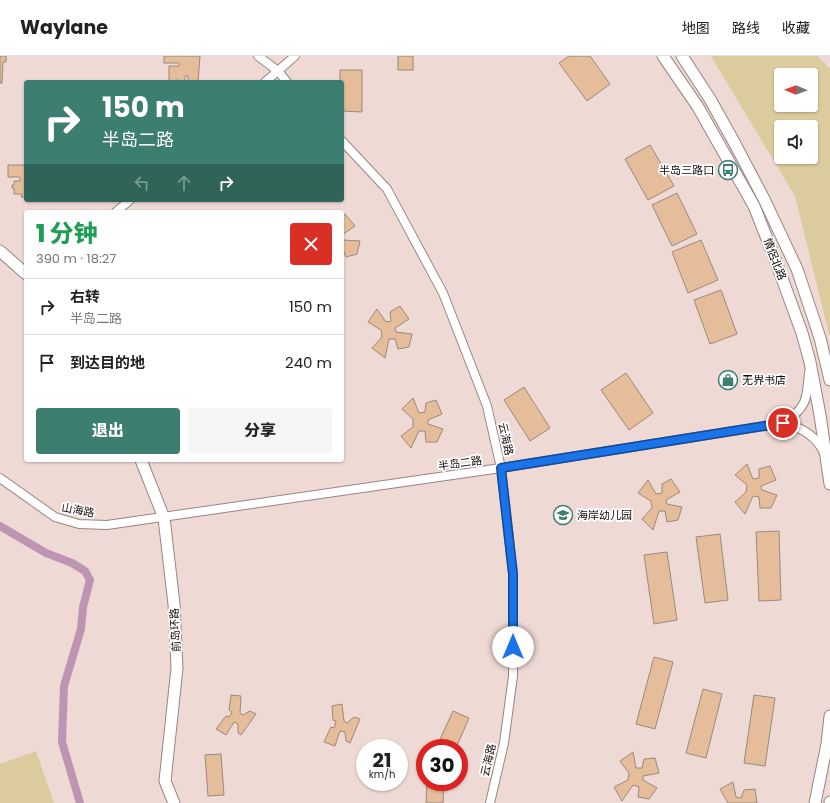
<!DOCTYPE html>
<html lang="zh">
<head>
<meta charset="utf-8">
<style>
  body { margin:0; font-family:Poppins,"Noto Sans SC",sans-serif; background:#f6f6f6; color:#222; height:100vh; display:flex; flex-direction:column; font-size:15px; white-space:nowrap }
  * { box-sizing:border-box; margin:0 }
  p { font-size:13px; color:#767676 }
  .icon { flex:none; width:22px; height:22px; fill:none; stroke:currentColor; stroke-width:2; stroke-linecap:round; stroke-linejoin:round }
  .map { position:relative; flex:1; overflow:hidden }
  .side { position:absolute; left:24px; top:154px; width:320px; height:252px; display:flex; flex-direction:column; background:#fff; border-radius:4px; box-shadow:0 1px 3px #0004 }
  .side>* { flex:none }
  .hud { position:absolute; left:24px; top:24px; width:320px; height:122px; border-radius:4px; box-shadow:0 1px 3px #0004; background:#3c7e6f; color:#fff; overflow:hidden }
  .needle { width:26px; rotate:271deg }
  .fabs { position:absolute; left:774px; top:12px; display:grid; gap:8px }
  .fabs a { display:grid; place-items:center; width:44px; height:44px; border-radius:4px; background:#fff; box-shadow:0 1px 3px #0004; font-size:20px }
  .speed { position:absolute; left:356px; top:683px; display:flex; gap:8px; font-size:20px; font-weight:700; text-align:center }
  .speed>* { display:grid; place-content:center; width:52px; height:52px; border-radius:50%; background:#fff; box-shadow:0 1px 3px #0004; line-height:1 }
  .speed small { font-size:10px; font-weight:400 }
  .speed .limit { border:6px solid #d22; background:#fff; color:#111 }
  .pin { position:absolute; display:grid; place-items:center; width:34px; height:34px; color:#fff; margin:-17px; border:2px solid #fff; border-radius:50%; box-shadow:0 1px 4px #0007 }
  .me { position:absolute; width:44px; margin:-22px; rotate:0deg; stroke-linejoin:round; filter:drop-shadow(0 0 3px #0008) }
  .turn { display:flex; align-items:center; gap:14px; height:84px; padding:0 12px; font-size:18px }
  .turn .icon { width:52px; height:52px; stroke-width:2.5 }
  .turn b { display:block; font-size:28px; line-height:34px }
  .lanes { display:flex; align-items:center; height:38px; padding:0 12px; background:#0003; justify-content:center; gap:20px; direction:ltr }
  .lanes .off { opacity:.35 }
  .round { display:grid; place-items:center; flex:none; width:42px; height:42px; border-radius:4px; background:#f6f6f6 }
  .summary { display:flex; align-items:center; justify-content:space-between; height:68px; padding:0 12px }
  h1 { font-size:24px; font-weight:800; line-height:30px; color:#1e9e55 }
  .button { display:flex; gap:8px; margin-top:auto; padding:8px 12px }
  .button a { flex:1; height:46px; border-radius:4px; background:#3c7e6f; color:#fff; font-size:16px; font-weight:800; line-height:46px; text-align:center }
  .button a+a { background:#f6f6f6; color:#222 }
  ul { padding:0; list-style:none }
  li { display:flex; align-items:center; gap:12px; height:56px; padding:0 12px; border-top:1px solid #e0e0e0 }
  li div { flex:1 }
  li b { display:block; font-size:15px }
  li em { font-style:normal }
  header { display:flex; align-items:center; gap:24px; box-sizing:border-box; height:56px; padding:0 20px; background:#fff; border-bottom:1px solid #e0e0e0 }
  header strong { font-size:19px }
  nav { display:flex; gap:22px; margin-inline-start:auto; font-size:14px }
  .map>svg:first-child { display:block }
  .green { fill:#dbcb9d; fill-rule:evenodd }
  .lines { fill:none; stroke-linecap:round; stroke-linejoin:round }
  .canal { stroke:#be94b3; stroke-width:8 }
  .building { fill:#e5bd9b; stroke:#988a7e }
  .street-casing { stroke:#998581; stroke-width:10 }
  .secondary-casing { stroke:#998581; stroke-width:13 }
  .street { stroke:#fff; stroke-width:8 }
  .secondary { stroke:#fff; stroke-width:11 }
  .route-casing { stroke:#114b97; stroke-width:10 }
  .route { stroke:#1a73e8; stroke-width:7 }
  .labels { text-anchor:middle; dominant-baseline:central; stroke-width:3.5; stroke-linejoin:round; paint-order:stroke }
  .poi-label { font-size:11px; fill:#110b09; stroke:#fff; text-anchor:start }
  .street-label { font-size:11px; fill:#110b09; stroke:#fff }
</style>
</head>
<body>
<header>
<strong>Waylane</strong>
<nav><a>地图</a><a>路线</a><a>收藏</a></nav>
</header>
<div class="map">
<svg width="830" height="747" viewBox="0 0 830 747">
  <rect width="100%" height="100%" fill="#efd9d4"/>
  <!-- green -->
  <g class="green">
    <path d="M711 0H818L830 13V282L795 140ZM781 19H811V49H781ZM781 71H811V101H781Z"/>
    <polygon points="36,695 54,747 0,747 0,708"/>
  </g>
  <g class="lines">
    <!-- canal -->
    <polyline class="canal" points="0,470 46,497 72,507 85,515 90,524 83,551 81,573 64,630 62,686 80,747"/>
  </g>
  <!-- building -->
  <g class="building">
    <polygon points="0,0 6,0 6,6 3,6 2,27 0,27"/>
    <polygon points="164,0 200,0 198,26 188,26 188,20 185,20 185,26 178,26 178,24 176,24 176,26 169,26 169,10 179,10 179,7 164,7"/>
    <rect x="398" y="0" width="15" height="14"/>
    <polygon points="569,0 590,0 610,28 587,45 559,7"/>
    <polygon points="340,14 362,14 362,56 342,55 342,26 340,26"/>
    <polygon points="650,89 674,130 648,144 625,103"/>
    <polygon points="8,109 26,109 26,141 21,141 22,138 14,138 14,132 12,132 12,129 14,129 14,125 20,125 20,121 8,121"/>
    <polygon points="677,137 697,178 672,190 652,149"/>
    <polygon points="345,158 355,170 342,179 343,184 360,185 357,198 346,201 342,191 342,160"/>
    <polygon points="701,184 718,224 688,237 672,196"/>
    <polygon points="721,234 737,278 710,288 694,244"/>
    <polygon points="400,250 409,263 395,272 396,276 412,278 409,291 398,293 395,283 389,283 385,302 372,292 382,281 381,274 368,266 377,253 386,266 391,265 390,256"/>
    <polygon points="626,317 653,357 629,374 601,334"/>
    <polygon points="524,331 550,372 530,385 504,344"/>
    <polygon points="413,342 419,357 425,356 426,347 436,344 442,358 428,364 428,368 443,373 437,386 426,386 425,375 419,375 411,392 401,380 413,371 413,363 402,353"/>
    <polygon points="747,408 753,423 759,422 759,413 770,410 776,424 761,430 762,434 777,439 771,452 760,452 759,441 753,440 745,458 735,446 746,436 747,429 735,419"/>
    <polygon points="671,423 680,436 666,444 667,448 682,451 678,464 667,466 665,455 659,455 653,474 642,463 652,452 651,445 638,437 648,424 656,438 662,437 662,428"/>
    <polygon points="779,475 781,544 759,545 756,476"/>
    <polygon points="720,478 728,544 705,547 696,481"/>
    <polygon points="667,496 677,564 654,568 644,499"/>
    <polygon points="654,601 673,606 655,673 636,668"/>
    <polygon points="703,633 722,638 706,702 686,697"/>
    <polygon points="231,639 241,640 240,657 243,659 250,655 256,658 241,679 238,677 238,668 234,666 226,679 216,673 226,660 229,661 232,656 229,654"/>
    <polygon points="754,639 775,642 765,710 744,707"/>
    <polygon points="342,648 344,665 347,667 354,661 360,663 350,687 346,685 345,676 340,675 335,690 324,686 331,671 334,672 336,665 333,664 332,650"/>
    <polygon points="453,655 469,662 456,692 436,692"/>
    <polygon points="633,696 636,712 642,712 644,703 655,702 659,717 643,720 643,724 657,732 649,743 638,741 639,731 633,729 622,745 614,731 628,724 629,717 620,705"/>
    <polygon points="221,698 224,739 208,740 205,699"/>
    <polygon points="427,726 444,726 443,747 426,747"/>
    <polygon points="733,726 736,741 741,742 744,734 755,733 757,747 728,747 720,733"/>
  </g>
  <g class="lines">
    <defs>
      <g id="street">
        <polyline points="258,0 278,15 287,26"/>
        <polyline points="265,26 295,0"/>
        <polyline points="342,85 387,133 443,237 487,350 501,412 513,518 513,620 504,687 490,747"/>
        <polyline points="116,156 130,144"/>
        <path d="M783 367C807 352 807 343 809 316"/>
        <path d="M0 422 55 461 79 468 107 469 501 412 783 367C801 371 816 379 824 397"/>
      </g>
      <g id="secondary">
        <polyline points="663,0 698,51 754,150 775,203 802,277 810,306 820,359 830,428"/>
        <polyline points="682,0 710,43 734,86 764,143 797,213 820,282 830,324"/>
        <polyline points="0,195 26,218"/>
        <polyline points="141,404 164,462 174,548 177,612 165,725 174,747"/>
        <polyline points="815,747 827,688 830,660"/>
        <polyline points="830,747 830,746"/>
      </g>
    </defs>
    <!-- street casing -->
    <use href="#street" class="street-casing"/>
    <!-- secondary casing -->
    <use href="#secondary" class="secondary-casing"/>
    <!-- street -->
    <use href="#street" class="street"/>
    <!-- secondary -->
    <use href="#secondary" class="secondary"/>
  </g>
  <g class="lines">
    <defs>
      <polyline id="route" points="513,591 513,518 501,412 783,367"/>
    </defs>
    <!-- route casing -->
    <use href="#route" class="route-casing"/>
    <!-- route -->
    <use href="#route" class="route"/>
  </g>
  <!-- icons -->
  <defs>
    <symbol id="bus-ring" viewBox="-11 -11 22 22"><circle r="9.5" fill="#fff" stroke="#3c7e6f" stroke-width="1.5"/><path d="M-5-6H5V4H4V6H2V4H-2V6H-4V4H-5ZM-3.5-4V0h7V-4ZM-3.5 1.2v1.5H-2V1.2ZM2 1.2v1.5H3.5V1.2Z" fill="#3c7e6f"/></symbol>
    <symbol id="shop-ring" viewBox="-11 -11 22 22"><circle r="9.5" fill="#fff" stroke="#3c7e6f" stroke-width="1.5"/><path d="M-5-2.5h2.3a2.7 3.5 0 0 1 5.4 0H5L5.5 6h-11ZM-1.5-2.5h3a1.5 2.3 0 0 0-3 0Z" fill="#3c7e6f"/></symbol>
    <symbol id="school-ring" viewBox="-11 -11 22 22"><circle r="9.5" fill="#fff" stroke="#3c7e6f" stroke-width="1.5"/><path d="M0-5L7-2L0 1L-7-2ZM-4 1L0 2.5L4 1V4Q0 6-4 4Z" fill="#3c7e6f"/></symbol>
  </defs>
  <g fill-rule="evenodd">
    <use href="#bus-ring" x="717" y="103" width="22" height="22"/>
    <use href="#shop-ring" x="717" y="313" width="22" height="22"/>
    <use href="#school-ring" x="552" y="448" width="22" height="22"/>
  </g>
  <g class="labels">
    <!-- poi labels -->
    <g class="poi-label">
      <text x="714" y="114" text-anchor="end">半岛三路口</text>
      <text x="742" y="324">无界书店</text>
      <text x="577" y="459">海岸幼儿园</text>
    </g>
    <!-- street labels -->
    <g class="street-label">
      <text transform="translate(775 203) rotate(69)">情侶北路</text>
      <text transform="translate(506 383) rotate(77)">云海路</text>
      <text transform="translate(460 407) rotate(-8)">半岛二路</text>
      <text transform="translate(78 454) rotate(10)">山海路</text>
      <text transform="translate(175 574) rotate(-93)">前岛环路</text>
      <text transform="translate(488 704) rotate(-77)">云海路</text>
    </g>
  </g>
</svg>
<div class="fabs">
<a><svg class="needle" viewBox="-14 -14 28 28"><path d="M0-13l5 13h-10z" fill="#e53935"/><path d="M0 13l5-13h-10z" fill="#767676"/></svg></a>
<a><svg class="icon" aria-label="sound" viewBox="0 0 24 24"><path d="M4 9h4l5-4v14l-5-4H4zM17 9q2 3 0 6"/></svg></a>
</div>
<div class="speed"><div>21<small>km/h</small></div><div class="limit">30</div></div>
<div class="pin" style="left:783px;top:367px;background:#d93025"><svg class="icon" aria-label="arrive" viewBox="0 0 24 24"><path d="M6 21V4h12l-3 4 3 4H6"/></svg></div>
<svg class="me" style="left:513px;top:591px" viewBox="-20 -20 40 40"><circle r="19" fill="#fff"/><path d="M0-13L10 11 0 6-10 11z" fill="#1a73e8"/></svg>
<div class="hud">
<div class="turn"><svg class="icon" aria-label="right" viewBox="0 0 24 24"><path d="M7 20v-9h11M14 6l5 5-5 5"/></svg><div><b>150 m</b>半岛二路</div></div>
<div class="lanes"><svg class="icon off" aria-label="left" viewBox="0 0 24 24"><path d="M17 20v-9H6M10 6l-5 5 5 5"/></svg><svg class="icon off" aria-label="ahead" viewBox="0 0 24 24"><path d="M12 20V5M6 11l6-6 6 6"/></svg><svg class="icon" aria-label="right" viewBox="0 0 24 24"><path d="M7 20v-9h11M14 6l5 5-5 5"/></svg></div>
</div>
<section class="side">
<div class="summary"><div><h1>1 分钟</h1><p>390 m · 18:27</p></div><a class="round" style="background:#d93025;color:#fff"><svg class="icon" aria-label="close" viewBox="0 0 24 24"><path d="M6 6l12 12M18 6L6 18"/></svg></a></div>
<ul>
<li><svg class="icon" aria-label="right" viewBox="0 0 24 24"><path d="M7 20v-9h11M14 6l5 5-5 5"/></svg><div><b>右转</b><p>半岛二路</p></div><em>150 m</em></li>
<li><svg class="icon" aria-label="arrive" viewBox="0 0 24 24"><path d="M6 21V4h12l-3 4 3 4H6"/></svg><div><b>到达目的地</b></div><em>240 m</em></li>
</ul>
<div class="button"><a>退出</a><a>分享</a></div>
</section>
</div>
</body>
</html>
